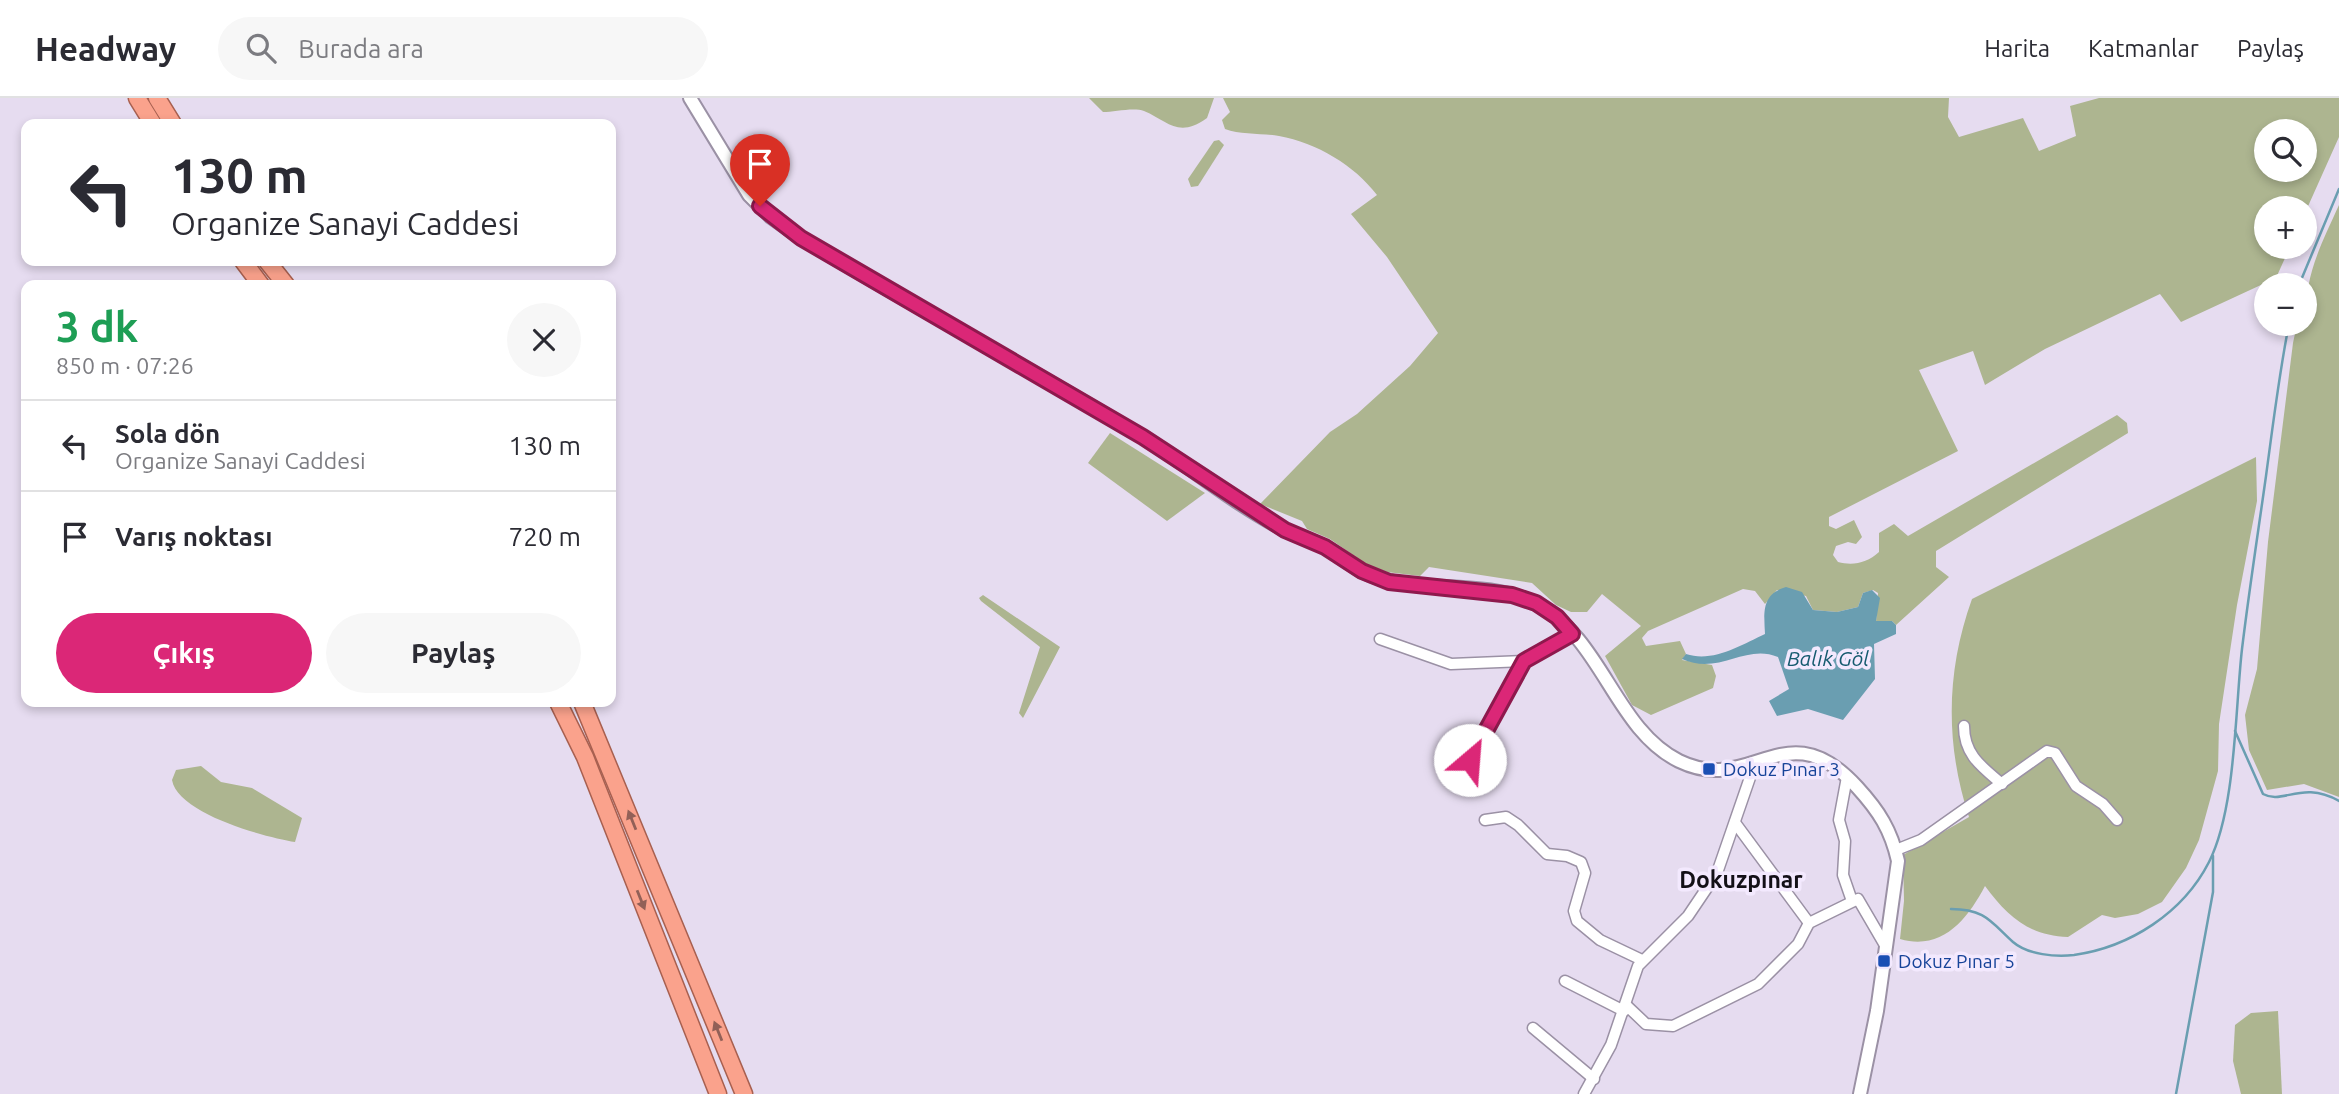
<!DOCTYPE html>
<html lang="tr">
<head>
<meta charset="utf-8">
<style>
  body { margin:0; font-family:Ubuntu,sans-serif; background:#f7f7f7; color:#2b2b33; height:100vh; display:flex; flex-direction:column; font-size:26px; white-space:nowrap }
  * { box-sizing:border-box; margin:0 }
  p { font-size:23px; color:#7c7c81 }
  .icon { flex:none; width:38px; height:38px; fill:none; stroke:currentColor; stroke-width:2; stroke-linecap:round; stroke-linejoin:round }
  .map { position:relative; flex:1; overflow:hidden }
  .details { position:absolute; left:21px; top:182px; width:595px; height:427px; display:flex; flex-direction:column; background:#fff; border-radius:14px; box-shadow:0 4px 10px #0003 }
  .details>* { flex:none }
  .top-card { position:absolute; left:21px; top:21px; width:595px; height:147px; border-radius:14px; box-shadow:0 4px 10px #0003; background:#fff; color:#2b2b33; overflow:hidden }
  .tools { position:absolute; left:2254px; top:21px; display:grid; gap:14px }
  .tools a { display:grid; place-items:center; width:63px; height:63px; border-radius:50%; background:#fff; box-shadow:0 4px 10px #0003; font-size:35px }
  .pin { position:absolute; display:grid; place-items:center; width:60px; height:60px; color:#fff; margin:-72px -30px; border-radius:50% 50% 50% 0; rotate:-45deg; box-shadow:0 0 7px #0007 }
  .pin .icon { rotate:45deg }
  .me { position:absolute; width:77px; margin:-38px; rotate:27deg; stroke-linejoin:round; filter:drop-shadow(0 0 5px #0008) }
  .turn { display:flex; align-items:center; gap:24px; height:147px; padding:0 35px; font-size:32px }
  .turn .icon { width:91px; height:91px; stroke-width:2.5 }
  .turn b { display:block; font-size:49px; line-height:60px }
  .round { display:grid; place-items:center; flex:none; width:74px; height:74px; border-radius:37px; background:#f7f7f7 }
  .head { display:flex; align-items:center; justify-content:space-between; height:119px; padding:0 35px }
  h1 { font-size:42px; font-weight:700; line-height:52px; color:#1e9e55 }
  .cta { display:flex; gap:14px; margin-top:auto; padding:14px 35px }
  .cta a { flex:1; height:80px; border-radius:42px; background:#db2777; color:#fff; font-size:28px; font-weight:700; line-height:80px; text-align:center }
  .cta a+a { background:#f7f7f7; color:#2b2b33 }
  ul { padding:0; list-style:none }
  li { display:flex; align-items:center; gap:21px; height:91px; padding:0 35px; border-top:2px solid #e1e1e2 }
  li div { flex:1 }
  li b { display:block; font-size:26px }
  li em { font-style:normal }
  header { display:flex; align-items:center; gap:42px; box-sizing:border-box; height:98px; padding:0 35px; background:#fff; border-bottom:2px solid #e1e1e2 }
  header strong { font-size:33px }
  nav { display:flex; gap:38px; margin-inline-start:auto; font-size:24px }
  .search { width:490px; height:63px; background:#f7f7f7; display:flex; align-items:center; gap:18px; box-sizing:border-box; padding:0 24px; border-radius:38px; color:#7c7c81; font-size:26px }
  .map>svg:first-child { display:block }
  .green { fill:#adb590; fill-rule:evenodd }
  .water { fill:#6a9eb1 }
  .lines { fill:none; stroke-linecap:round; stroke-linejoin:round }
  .stream { stroke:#6a9eb1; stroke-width:2.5 }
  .minor-casing { stroke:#9b91a5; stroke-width:13 }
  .tertiary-casing { stroke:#9b91a5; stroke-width:16 }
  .trunk-casing { stroke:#a86050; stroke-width:19 }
  .minor { stroke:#fff; stroke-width:10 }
  .tertiary { stroke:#fff; stroke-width:12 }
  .trunk { stroke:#faa28c; stroke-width:16 }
  .oneway { fill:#926057 }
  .route-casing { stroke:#8e194d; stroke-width:18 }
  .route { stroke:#db2777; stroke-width:12 }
  .transit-dot { fill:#1a4fb4; stroke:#f3e9fe; stroke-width:2.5 }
  .labels { text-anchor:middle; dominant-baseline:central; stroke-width:7; stroke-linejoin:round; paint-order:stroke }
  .transit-label { font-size:19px; fill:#164399; stroke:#f3e9fe; text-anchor:start }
  .water-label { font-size:21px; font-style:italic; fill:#155a6f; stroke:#f3e9fe }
  .quarter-label { font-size:23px; font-weight:bold; fill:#131017; stroke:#f3e9fe }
</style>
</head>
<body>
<header>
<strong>Headway</strong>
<div class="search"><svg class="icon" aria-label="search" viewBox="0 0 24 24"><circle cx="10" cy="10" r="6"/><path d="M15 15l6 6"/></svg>Burada ara</div>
<nav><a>Harita</a><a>Katmanlar</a><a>Paylaş</a></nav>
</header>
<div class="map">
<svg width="2339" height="996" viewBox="0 0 2339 996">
  <rect width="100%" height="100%" fill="#e6dcf0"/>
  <!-- green -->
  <g class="green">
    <path d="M1089 0H1214L1207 20C1178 41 1168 23 1144 13 1134 9 1114 14 1103 14Z"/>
    <path d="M1223 0H1949L1948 19 1959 39 2023 20 2039 53 2076 38 2070 8 2099 0H2339V39L2305 115V110H2266V149H2290L2276 180 2181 224 2160 196 2045 251 1985 287 1973 253 1919 272 1958 353 1829 419V428L1836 431 1854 422 1862 439 1856 446 1848 444 1836 448 1833 457 1838 464C1853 468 1867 465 1879 454V435L1894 426 1908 438 2117 317 2127 325 2128 335 1936 453V469L1949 479 1896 527 1892 523 1876 524 1878 495 1873 492 1863 495 1858 509 1837 514 1813 512 1806 498 1777 492 1765 506 1755 493 1743 491 1648 533 1642 540 1646 548 1680 543 1686 556 1682 562 1712 567 1716 578 1713 590 1651 617 1632 607 1605 558 1641 528 1602 496 1587 514H1571L1556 507 1532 485 1429 469 1420 478 1387 474 1366 466 1330 441 1307 431 1302 423 1260 406 1330 334 1357 316 1410 268 1438 235 1387 159 1351 116 1377 97C1354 67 1317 45 1279 38 1262 35 1241 37 1225 31L1222 22 1230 14ZM2266 33H2305V72H2266Z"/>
    <polygon points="1219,42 1224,47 1198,88 1191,89 1188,81 1214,43"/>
    <path d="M2339 107V699L2304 686 2267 692 2249 652 2245 617 2257 571 2268 444 2293 245 2297 226H2305C2305 177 2319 151 2339 107Z"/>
    <polygon points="1110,335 1205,395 1167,423 1088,365"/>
    <path d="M2256 359 2257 403 2237 507 2219 626 2218 673 2199 742 2186 770 2162 804 2138 816 2115 820 2102 817 2068 839C2029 838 2007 818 1985 788 1967 822 1942 853 1900 841L1904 803 1903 757 1969 719C1945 646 1946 573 1972 501Z"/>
    <polygon points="983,497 1060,549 1023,620 1019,615 1040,549 981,503 979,500"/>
    <path d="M201 668 221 684 252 690 302 720 295 744C265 739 178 716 172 682L176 672Z"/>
    <polygon points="2278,913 2282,996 2241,996 2233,963 2235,927 2251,915"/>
  </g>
  <!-- water -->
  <path class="water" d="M1786 489 1802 494 1813 512 1837 514 1858 509 1863 495 1872 492 1880 500 1876 523H1892L1896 527V536L1874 546 1875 581 1843 622 1808 611 1777 618 1769 603 1789 591 1778 559C1745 545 1719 578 1682 561L1686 556C1713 565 1741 547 1765 536 1764 515 1761 496 1786 489Z"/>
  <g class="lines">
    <!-- stream -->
    <g class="stream">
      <polyline points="2299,187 2339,91"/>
      <path d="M2235 633 2263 696C2283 707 2302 682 2339 703"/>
      <path d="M1951 811C1985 811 1991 824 2013 844 2028 857 2056 859 2074 857 2130 849 2183 815 2209 764 2236 711 2235 612 2242 551 2249 493 2258 435 2266 378 2273 327 2279 276 2289 226"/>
      <polyline points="2176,996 2213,794 2213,758"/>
    </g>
    <defs>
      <g id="minor">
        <polyline points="1380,541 1451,566 1524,563 1572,536"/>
        <path d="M1964 628C1964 657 1982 669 2002 686"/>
        <polyline points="1470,662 1524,563"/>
        <polyline points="1847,679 1839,722 1845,743 1843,777 1852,803"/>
        <polyline points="1485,722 1506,719 1518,727 1547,756 1567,758 1581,764 1585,775 1574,813 1577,823 1600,842 1642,862"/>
        <polyline points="1736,726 1809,825"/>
        <polyline points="1896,752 1921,742 2047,653 2055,655 2076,688 2103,706 2117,722"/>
        <polyline points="1565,883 1624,913"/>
        <polyline points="1626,907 1646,926 1673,928 1758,886 1798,846 1809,825 1858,801 1886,849"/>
        <polyline points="1533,930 1594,981"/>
        <polyline points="1584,996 1611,947 1638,868 1688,818 1717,775 1755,665"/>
      </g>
      <path id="tertiary" d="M690 0 749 97 771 119 801 140C913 208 1029 270 1141 338 1190 368 1235 407 1287 433 1299 439 1312 442 1323 448 1337 455 1349 467 1363 474 1417 500 1485 478 1538 507 1603 542 1615 631 1679 663 1753 699 1785 610 1857 689 1879 713 1891 732 1898 763L1877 913 1860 996"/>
      <g id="trunk">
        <polyline points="137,0 153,26"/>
        <polyline points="157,0 173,26"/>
        <polyline points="243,163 261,187"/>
        <polyline points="267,163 286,187"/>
        <polyline points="558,604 585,659 718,996"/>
        <polyline points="582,604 744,996"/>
      </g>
    </defs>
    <!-- minor casing -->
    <use href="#minor" class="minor-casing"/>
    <!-- tertiary casing -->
    <use href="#tertiary" class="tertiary-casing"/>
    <!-- trunk casing -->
    <use href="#trunk" class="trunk-casing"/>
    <!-- minor -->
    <use href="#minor" class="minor"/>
    <!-- tertiary -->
    <use href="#tertiary" class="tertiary"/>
    <!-- trunk -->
    <use href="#trunk" class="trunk"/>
  </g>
  <!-- one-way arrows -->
  <defs><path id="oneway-solid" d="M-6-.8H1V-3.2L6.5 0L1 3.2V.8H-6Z" transform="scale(1.75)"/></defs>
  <g class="oneway">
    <use href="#oneway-solid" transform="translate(632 722) rotate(-112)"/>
    <use href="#oneway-solid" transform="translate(641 802) rotate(68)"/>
    <use href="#oneway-solid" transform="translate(718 933) rotate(-112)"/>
  </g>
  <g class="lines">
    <defs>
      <polyline id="route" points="760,108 801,140 1143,339 1285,432 1325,449 1362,473 1389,484 1512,497 1536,505 1557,519 1572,536 1524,563 1470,662"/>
    </defs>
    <!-- route casing -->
    <use href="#route" class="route-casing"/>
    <!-- route -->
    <use href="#route" class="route"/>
  </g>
  <!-- markers -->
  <g class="transit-dot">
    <rect x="1702" y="664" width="14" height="14" rx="3.5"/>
    <rect x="1877" y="856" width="14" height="14" rx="3.5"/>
  </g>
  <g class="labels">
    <!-- transit labels -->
    <g class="transit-label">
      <text x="1723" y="671">Dokuz Pınar 3</text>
      <text x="1898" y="863">Dokuz Pınar 5</text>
    </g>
    <!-- water labels -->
    <g class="water-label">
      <text x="1828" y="560">Balık Göl</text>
    </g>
    <!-- quarter labels -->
    <g class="quarter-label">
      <text x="1741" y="781">Dokuzpınar</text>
    </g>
  </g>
</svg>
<div class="tools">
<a><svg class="icon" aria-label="search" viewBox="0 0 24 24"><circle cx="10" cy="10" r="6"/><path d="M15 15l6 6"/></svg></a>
<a>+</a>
<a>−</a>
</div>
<div class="pin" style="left:760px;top:108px;background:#d93025"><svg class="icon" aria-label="arrive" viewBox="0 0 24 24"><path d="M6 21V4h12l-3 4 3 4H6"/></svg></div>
<svg class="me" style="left:1470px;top:662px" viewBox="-20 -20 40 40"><circle r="19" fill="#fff"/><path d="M0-13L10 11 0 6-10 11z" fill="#db2777"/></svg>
<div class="top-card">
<div class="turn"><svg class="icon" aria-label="left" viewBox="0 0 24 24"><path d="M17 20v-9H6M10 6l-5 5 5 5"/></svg><div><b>130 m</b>Organize Sanayi Caddesi</div></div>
</div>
<section class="details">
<div class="head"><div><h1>3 dk</h1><p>850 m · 07:26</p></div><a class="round"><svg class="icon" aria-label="close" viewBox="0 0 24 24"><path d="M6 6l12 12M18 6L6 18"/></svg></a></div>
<ul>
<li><svg class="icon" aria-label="left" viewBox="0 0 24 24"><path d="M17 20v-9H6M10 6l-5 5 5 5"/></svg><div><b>Sola dön</b><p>Organize Sanayi Caddesi</p></div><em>130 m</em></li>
<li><svg class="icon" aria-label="arrive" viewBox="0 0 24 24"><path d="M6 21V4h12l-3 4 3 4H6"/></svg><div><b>Varış noktası</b></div><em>720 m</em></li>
</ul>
<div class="cta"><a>Çıkış</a><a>Paylaş</a></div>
</section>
</div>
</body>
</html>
